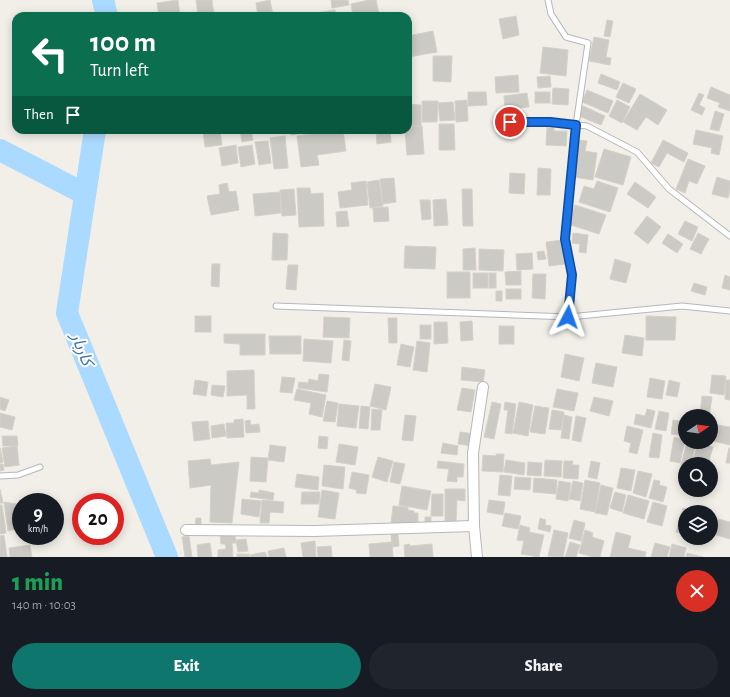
<!DOCTYPE html>
<html lang="en">
<head>
<meta charset="utf-8">
<style>
  body { margin:0; font-family:"Alegreya Sans","Noto Sans Arabic",sans-serif; background:#20242c; color:#f1f3f6; height:100vh; display:flex; flex-direction:column; font-size:15px; white-space:nowrap }
  * { box-sizing:border-box; margin:0 }
  p { font-size:13px; color:#9ea1a6 }
  .icon { flex:none; width:22px; height:22px; fill:none; stroke:currentColor; stroke-width:2; stroke-linecap:round; stroke-linejoin:round }
  .map { position:relative; height:557px; overflow:hidden }
  .details { display:flex; flex-direction:column; background:#171b24; flex:1 }
  .details>* { flex:none }
  .banner { position:absolute; left:12px; top:12px; width:400px; height:122px; border-radius:12px; box-shadow:0 2px 10px #0003; background:#0b6e4f; color:#fff; overflow:hidden }
  .needle { width:26px; rotate:77deg }
  .tools { position:absolute; left:678px; top:409px; display:grid; gap:8px }
  .tools a { display:grid; place-items:center; width:40px; height:40px; border-radius:50%; background:#171b24; box-shadow:0 2px 10px #0003; font-size:20px }
  .speed { position:absolute; left:12px; top:493px; display:flex; gap:8px; font-size:20px; font-weight:700; text-align:center }
  .speed>* { display:grid; place-content:center; width:52px; height:52px; border-radius:50%; background:#171b24; box-shadow:0 2px 10px #0003; line-height:1 }
  .speed small { font-size:10px; font-weight:400 }
  .speed .limit { border:6px solid #d22; background:#fff; color:#111 }
  .pin { position:absolute; display:grid; place-items:center; width:34px; height:34px; color:#fff; margin:-17px; border:2px solid #fff; border-radius:50%; box-shadow:0 1px 4px #0007 }
  .me { position:absolute; width:44px; margin:-22px; rotate:4deg; stroke-linejoin:round; filter:drop-shadow(0 0 3px #0008) }
  .turn { display:flex; align-items:center; gap:14px; height:84px; padding:0 12px; font-size:18px }
  .turn .icon { width:52px; height:52px; stroke-width:2.5 }
  .turn b { display:block; font-size:28px; line-height:34px }
  .then { display:flex; align-items:center; height:38px; padding:0 12px; background:#0003; gap:8px; font-size:15px }
  .round { display:grid; place-items:center; flex:none; width:42px; height:42px; border-radius:21px; background:#20242c }
  .summary { display:flex; align-items:center; justify-content:space-between; height:68px; padding:0 12px }
  h1 { font-size:24px; font-weight:800; line-height:30px; color:#1e9e55 }
  .cta { display:flex; gap:8px; margin-top:auto; padding:8px 12px }
  .cta a { flex:1; height:46px; border-radius:24px; background:#0f766e; color:#fff; font-size:16px; font-weight:800; line-height:46px; text-align:center }
  .cta a+a { background:#20242c; color:#f1f3f6 }
  .map>svg:first-child { display:block }
  .lines { fill:none; stroke-linecap:round; stroke-linejoin:round }
  .river { stroke:#aadaff; stroke-width:22 }
  .building { fill:#cccac5; stroke:#d6d1c6 }
  .service-casing { stroke:#b5b8bc; stroke-width:7 }
  .minor-casing { stroke:#b5b8bc; stroke-width:12 }
  .service { stroke:#fff; stroke-width:5 }
  .minor { stroke:#fff; stroke-width:10 }
  .route-casing { stroke:#114b97; stroke-width:10 }
  .route { stroke:#1a73e8; stroke-width:7 }
  .labels { text-anchor:middle; dominant-baseline:central; stroke-width:4; stroke-linejoin:round; paint-order:stroke }
  .water-label { font-size:17px; font-style:italic; fill:#4174aa; stroke:#fff }
</style>
</head>
<body>
<div class="map">
<svg width="730" height="557" viewBox="0 0 730 557">
  <rect width="100%" height="100%" fill="#f1efe8"/>
  <g class="lines">
    <!-- river -->
    <g class="river">
      <polyline points="103,0 107,16"/>
      <polyline points="95,130 67,313 167,557"/>
      <polyline points="0,150 85,194"/>
    </g>
  </g>
  <!-- building -->
  <g class="building">
    <polygon points="178,0 180,16 159,16 157,3"/>
    <polygon points="196,0 212,0 214,16 198,16"/>
    <polygon points="270,0 273,16 258,16 256,3"/>
    <polygon points="331,0 348,0 349,5 332,8"/>
    <polygon points="369,0 376,0 379,14 368,16 353,16 351,4"/>
    <polygon points="335,10 336,16 317,16 316,13"/>
    <polygon points="315,14 315,16 304,16 304,15"/>
    <polygon points="516,16 519,35 503,39 499,19"/>
    <polygon points="607,20 613,21 610,37 604,36"/>
    <polygon points="433,31 437,52 408,57 408,36"/>
    <polygon points="594,37 609,40 606,57 611,58 610,65 589,61"/>
    <polygon points="543,47 568,50 566,76 540,73"/>
    <polygon points="433,56 452,56 451,82 433,81"/>
    <polygon points="601,74 620,82 617,90 598,83"/>
    <polygon points="518,75 519,92 496,93 495,77"/>
    <polygon points="550,76 551,87 538,88 537,77"/>
    <polygon points="623,83 636,89 629,103 616,97"/>
    <polygon points="711,87 730,95 730,111 718,107 720,103 707,98"/>
    <polygon points="553,88 569,89 568,105 552,104"/>
    <polygon points="587,90 613,101 608,113 582,102"/>
    <polygon points="468,92 486,92 487,105 468,106"/>
    <rect x="535" y="92" width="15" height="11"/>
    <polygon points="527,93 529,107 505,109 504,96"/>
    <polygon points="699,93 704,95 699,105 705,108 702,115 691,110"/>
    <polygon points="640,94 667,110 658,125 646,117 637,130 623,122"/>
    <polygon points="467,100 468,121 456,122 455,101"/>
    <polygon points="617,100 630,107 622,123 609,116"/>
    <polygon points="422,101 438,101 437,122 422,122"/>
    <polygon points="453,102 455,120 440,121 438,103"/>
    <polygon points="408,104 421,105 421,126 408,126"/>
    <polygon points="583,106 605,116 601,125 579,116"/>
    <polygon points="715,111 724,114 719,131 710,129"/>
    <polygon points="439,124 454,124 455,150 439,150"/>
    <polygon points="422,126 424,154 407,155 405,130 408,130 408,127"/>
    <polygon points="547,127 554,127 554,131 567,131 566,146 546,145"/>
    <polygon points="203,130 220,130 222,145 205,147"/>
    <polygon points="240,130 251,130 253,140 242,142"/>
    <polygon points="290,130 307,130 308,132 291,135"/>
    <polygon points="337,130 343,130 346,151 317,155 319,165 301,167 297,136"/>
    <polygon points="376,130 390,130 391,142 377,144"/>
    <polygon points="696,130 723,136 719,155 711,153 712,148 693,144"/>
    <polygon points="285,136 288,168 274,169 270,138"/>
    <polygon points="579,140 587,141 585,151 597,153 593,180 573,177"/>
    <polygon points="663,140 688,153 684,162 667,153 659,167 651,163"/>
    <polygon points="268,141 271,163 259,165 255,142"/>
    <polygon points="236,145 238,163 222,166 219,148"/>
    <polygon points="252,145 255,164 241,167 238,147"/>
    <polygon points="604,149 631,157 623,185 595,177"/>
    <polygon points="688,159 705,166 697,184 689,181 685,193 676,189"/>
    <polygon points="538,168 551,169 550,195 537,195"/>
    <polygon points="510,173 525,174 524,194 509,193"/>
    <polygon points="717,177 730,181 730,190 728,198 712,194"/>
    <polygon points="394,178 396,202 383,204 380,179"/>
    <polygon points="379,180 383,206 370,208 367,182"/>
    <polygon points="366,181 368,205 340,208 338,192 352,190 351,183"/>
    <polygon points="597,181 618,188 610,212 579,202 584,186 594,189"/>
    <polygon points="635,182 656,197 648,208 627,194"/>
    <polygon points="227,183 229,192 236,191 239,210 211,215 207,196 220,194 219,185"/>
    <polygon points="297,188 310,188 311,194 323,193 324,226 299,227"/>
    <polygon points="294,189 296,215 282,216 280,190"/>
    <polygon points="462,189 472,189 473,226 463,226"/>
    <polygon points="280,192 281,213 255,216 253,194"/>
    <polygon points="446,199 448,225 434,226 433,200"/>
    <polygon points="420,200 430,200 431,219 422,220"/>
    <polygon points="575,205 606,215 599,234 568,224"/>
    <polygon points="388,207 389,221 374,222 373,208"/>
    <polygon points="347,211 349,226 337,227 336,212"/>
    <polygon points="647,216 661,227 648,244 634,233"/>
    <polygon points="685,221 698,227 692,241 678,234"/>
    <polygon points="273,233 288,234 287,260 272,260"/>
    <polygon points="573,233 588,235 586,253 579,252 580,244 572,243"/>
    <polygon points="698,233 709,239 701,254 690,249"/>
    <polygon points="668,234 683,244 677,253 662,243"/>
    <polygon points="563,240 566,264 549,266 546,242"/>
    <polygon points="405,246 436,247 435,269 404,268"/>
    <polygon points="475,248 476,270 463,270 463,249"/>
    <polygon points="479,249 504,250 503,271 479,270"/>
    <polygon points="544,251 546,259 538,260 537,252"/>
    <polygon points="532,253 533,269 517,270 516,254"/>
    <polygon points="615,259 631,264 626,283 610,279"/>
    <polygon points="212,264 220,264 219,287 211,286"/>
    <polygon points="288,265 298,265 296,290 286,289"/>
    <polygon points="521,271 521,285 506,285 505,272"/>
    <rect x="447" y="272" width="23" height="26"/>
    <rect x="473" y="273" width="15" height="15"/>
    <rect x="489" y="273" width="7" height="15"/>
    <polygon points="533,274 546,274 545,299 532,298"/>
    <polygon points="725,275 730,277 730,290 722,288"/>
    <polygon points="694,283 707,287 705,295 691,291"/>
    <rect x="506" y="289" width="15" height="10"/>
    <rect x="496" y="291" width="6" height="10"/>
    <rect x="195" y="316" width="16" height="16"/>
    <polygon points="646,316 676,317 675,340 646,340"/>
    <polygon points="324,317 350,318 349,338 323,337"/>
    <polygon points="388,318 397,318 397,343 389,343"/>
    <polygon points="472,321 473,340 461,341 460,322"/>
    <polygon points="434,322 447,322 448,343 434,344"/>
    <rect x="420" y="325" width="11" height="14"/>
    <rect x="499" y="326" width="15" height="18"/>
    <polygon points="224,334 265,334 265,355 240,355 240,344 224,343"/>
    <polygon points="625,335 644,338 642,356 622,353"/>
    <polygon points="269,336 301,336 301,354 270,354"/>
    <polygon points="304,339 333,341 331,363 303,361"/>
    <polygon points="344,340 351,341 349,361 342,360"/>
    <polygon points="417,341 430,343 427,372 413,370"/>
    <polygon points="401,344 414,347 410,367 397,365"/>
    <polygon points="565,354 584,358 579,381 561,377"/>
    <polygon points="596,363 617,367 613,387 592,383"/>
    <polygon points="462,367 485,370 483,382 461,380"/>
    <polygon points="254,370 255,409 247,409 247,395 227,396 227,371"/>
    <polygon points="319,374 329,375 327,392 298,388 299,382 308,383 309,379 318,381"/>
    <polygon points="712,375 726,376 724,395 710,393"/>
    <polygon points="282,377 295,378 292,393 280,392"/>
    <polygon points="650,378 665,381 662,399 647,397"/>
    <polygon points="195,380 208,382 206,396 193,394"/>
    <polygon points="669,380 680,383 677,397 666,395"/>
    <polygon points="726,380 730,380 730,400 725,399"/>
    <polygon points="375,384 391,387 386,410 370,406"/>
    <polygon points="212,385 225,386 223,397 211,395"/>
    <polygon points="462,388 475,390 471,412 457,410"/>
    <polygon points="297,389 326,395 322,417 309,414 311,403 294,400"/>
    <polygon points="557,389 578,393 574,411 553,407"/>
    <polygon points="702,396 712,397 709,416 700,415"/>
    <polygon points="0,397 9,400 5,411 0,409"/>
    <polygon points="594,397 613,401 609,416 590,411"/>
    <polygon points="327,401 338,403 335,422 323,421"/>
    <polygon points="492,402 501,404 494,439 484,437"/>
    <polygon points="505,402 516,404 512,434 505,433 508,410 504,410"/>
    <polygon points="519,402 533,405 528,436 513,433"/>
    <polygon points="339,404 359,406 356,428 337,426"/>
    <polygon points="361,406 370,407 368,429 359,428"/>
    <polygon points="535,406 549,408 545,434 530,432"/>
    <polygon points="372,409 382,410 380,430 371,430"/>
    <polygon points="647,409 655,411 651,428 634,424 636,414 645,416"/>
    <polygon points="552,410 564,412 561,430 549,429"/>
    <polygon points="659,411 669,413 666,431 655,429"/>
    <polygon points="0,413 15,417 12,430 0,427"/>
    <polygon points="405,415 416,416 413,441 402,440"/>
    <polygon points="564,415 572,417 569,439 561,438"/>
    <polygon points="576,416 586,418 581,442 572,440"/>
    <polygon points="243,419 244,437 227,438 226,423 234,423 234,420"/>
    <polygon points="250,420 251,425 259,424 260,432 246,433 245,421"/>
    <polygon points="673,420 685,422 685,436 671,434"/>
    <polygon points="208,421 210,439 194,441 192,422"/>
    <polygon points="224,424 226,436 212,438 211,426"/>
    <polygon points="717,425 730,427 730,445 713,441"/>
    <polygon points="627,426 643,430 637,454 629,452 631,443 624,441"/>
    <polygon points="460,432 475,434 473,446 458,444"/>
    <polygon points="653,433 662,435 659,458 649,457"/>
    <polygon points="2,436 17,436 18,446 3,446"/>
    <polygon points="319,436 328,437 327,449 318,448"/>
    <polygon points="674,437 685,440 680,463 670,461"/>
    <polygon points="687,442 696,442 691,464 685,464 685,466 681,465"/>
    <polygon points="443,443 458,446 457,455 441,453"/>
    <polygon points="698,443 713,447 708,464 692,464"/>
    <polygon points="339,444 358,447 355,465 336,462"/>
    <polygon points="270,445 286,447 284,462 268,460"/>
    <polygon points="17,446 19,465 5,467 2,448"/>
    <polygon points="0,448 3,462 0,463"/>
    <polygon points="729,448 730,448 730,463 726,463"/>
    <polygon points="496,454 504,454 503,472 482,471 483,455 496,456"/>
    <polygon points="251,457 268,458 266,482 250,481"/>
    <polygon points="378,457 393,461 387,482 372,477"/>
    <polygon points="210,459 211,465 239,462 232,523 210,522 211,485 190,488 188,461"/>
    <polygon points="506,460 525,463 524,475 504,472"/>
    <polygon points="545,460 562,461 561,477 544,476"/>
    <polygon points="438,461 464,464 463,477 457,477 457,482 447,481 449,469 437,468"/>
    <polygon points="564,461 573,461 572,465 579,465 578,479 563,478"/>
    <polygon points="591,461 600,463 597,479 588,477"/>
    <polygon points="394,462 405,464 400,484 390,482"/>
    <polygon points="528,462 542,463 541,476 527,475"/>
    <polygon points="0,464 3,464 4,470 0,471"/>
    <polygon points="324,465 345,467 343,489 322,486"/>
    <polygon points="621,468 635,470 631,491 617,488"/>
    <polygon points="638,471 652,474 646,497 633,493"/>
    <polygon points="352,472 369,475 366,494 356,493 357,490 349,488"/>
    <polygon points="297,474 319,477 318,490 295,487"/>
    <polygon points="500,475 512,476 510,496 498,495"/>
    <polygon points="515,477 531,478 530,490 514,489"/>
    <polygon points="534,478 557,480 556,494 533,492"/>
    <polygon points="585,480 600,483 595,512 580,509"/>
    <polygon points="654,480 660,481 659,485 667,487 663,502 649,498"/>
    <polygon points="559,481 571,483 568,501 556,499"/>
    <polygon points="573,481 583,483 580,501 569,499"/>
    <polygon points="601,485 613,488 607,515 595,513"/>
    <polygon points="402,486 431,491 427,510 399,505"/>
    <polygon points="0,489 3,503 0,503"/>
    <polygon points="445,489 465,489 465,501 457,500 456,523 445,522"/>
    <polygon points="259,490 274,493 273,500 250,497 251,492 259,493"/>
    <polygon points="322,490 339,493 335,519 318,517"/>
    <polygon points="302,492 320,492 319,504 301,504"/>
    <polygon points="615,492 626,495 622,512 610,508"/>
    <polygon points="432,494 443,494 443,516 431,516"/>
    <polygon points="628,495 649,501 644,519 623,513"/>
    <polygon points="242,499 261,501 259,517 241,514"/>
    <polygon points="262,500 284,502 283,513 270,512 269,523 260,523"/>
    <polygon points="489,500 505,502 503,515 487,512"/>
    <polygon points="4,502 16,504 19,528 8,531"/>
    <polygon points="653,502 667,506 662,526 647,522"/>
    <polygon points="17,504 21,504 20,528"/>
    <polygon points="0,505 2,505 6,533 0,534"/>
    <polygon points="393,506 408,507 408,510 414,511 414,513 418,513 418,525 391,523"/>
    <polygon points="683,508 696,512 685,512 685,535 676,532"/>
    <polygon points="505,513 521,516 518,529 502,526"/>
    <polygon points="711,516 717,518 714,527 711,526"/>
    <polygon points="425,517 431,517 431,524 425,525"/>
    <polygon points="196,518 201,518 201,528 195,528"/>
    <polygon points="540,518 546,520 545,525 551,526 550,532 538,529"/>
    <polygon points="718,519 730,522 730,539 713,534"/>
    <polygon points="574,520 585,523 581,541 569,538"/>
    <polygon points="520,525 530,528 529,532 544,535 539,557 521,554 524,541 517,540"/>
    <polygon points="554,530 568,533 563,557 548,556"/>
    <polygon points="585,530 593,533 592,537 604,541 600,557 593,557 579,553"/>
    <polygon points="616,532 631,536 628,548 646,552 645,557 610,557"/>
    <polygon points="231,533 231,536 235,536 236,543 232,543 233,557 218,557 218,550 226,549 225,544 221,544 220,534"/>
    <polygon points="391,534 398,534 399,546 392,547"/>
    <polygon points="4,535 7,557 0,557 0,536"/>
    <polygon points="189,536 192,557 185,557 182,537"/>
    <polygon points="246,539 248,551 238,552 236,540"/>
    <polygon points="315,541 316,557 303,557 301,543"/>
    <polygon points="392,542 393,557 370,557 369,544"/>
    <polygon points="570,542 580,545 576,557 565,557"/>
    <polygon points="210,543 212,557 198,557 197,545"/>
    <polygon points="655,543 670,547 667,557 651,557"/>
    <polygon points="409,544 410,546 432,544 433,557 405,557 404,545"/>
    <polygon points="672,544 686,548 684,557 669,557"/>
    <polygon points="30,545 32,557 10,557 9,548"/>
    <polygon points="331,546 332,557 318,557 317,547"/>
    <polygon points="284,548 286,557 269,557 268,551"/>
    <polygon points="265,552 267,557 251,557 250,555"/>
    <polygon points="687,553 703,557 686,557"/>
    <rect x="237" y="554" width="12" height="3"/>
  </g>
  <g class="lines">
    <defs>
      <g id="service">
        <polyline points="548,0 551,14 566,37 588,43 576,125 565,239 572,275 569,317"/>
        <polyline points="497,123 550,122 587,126 637,152 669,189 730,236"/>
        <polyline points="276,306 569,317 682,306 730,311"/>
        <polyline points="0,476 18,475 40,467"/>
      </g>
      <g id="minor">
        <polyline points="186,530 314,531 474,526"/>
        <polyline points="477,557 474,526 473,453 483,387"/>
      </g>
    </defs>
    <!-- service casing -->
    <use href="#service" class="service-casing"/>
    <!-- minor casing -->
    <use href="#minor" class="minor-casing"/>
    <!-- service -->
    <use href="#service" class="service"/>
    <!-- minor -->
    <use href="#minor" class="minor"/>
  </g>
  <g class="lines">
    <defs>
      <polyline id="route" points="510,122 550,122 576,125 565,239 572,275 568,317"/>
    </defs>
    <!-- route casing -->
    <use href="#route" class="route-casing"/>
    <!-- route -->
    <use href="#route" class="route"/>
  </g>
  <g class="labels">
    <!-- water labels -->
    <g class="water-label">
      <text transform="translate(82 349) rotate(68)">کاربار</text>
    </g>
  </g>
</svg>
<div class="tools">
<a><svg class="needle" viewBox="-14 -14 28 28"><path d="M0-13l5 13h-10z" fill="#e53935"/><path d="M0 13l5-13h-10z" fill="#9ea1a6"/></svg></a>
<a><svg class="icon" aria-label="search" viewBox="0 0 24 24"><circle cx="10" cy="10" r="6"/><path d="M15 15l6 6"/></svg></a>
<a><svg class="icon" aria-label="layers" viewBox="0 0 24 24"><path d="M12 4l9 5-9 5-9-5zM3 14l9 5 9-5"/></svg></a>
</div>
<div class="speed"><div>9<small>km/h</small></div><div class="limit">20</div></div>
<div class="pin" style="left:510px;top:122px;background:#d93025"><svg class="icon" aria-label="arrive" viewBox="0 0 24 24"><path d="M6 21V4h12l-3 4 3 4H6"/></svg></div>
<svg class="me" style="left:568px;top:317px" viewBox="-20 -20 40 40"><path d="M0-17L14 15 0 8-14 15z" fill="#1a73e8" stroke="#fff" stroke-width="4"/></svg>
<div class="banner">
<div class="turn"><svg class="icon" aria-label="left" viewBox="0 0 24 24"><path d="M17 20v-9H6M10 6l-5 5 5 5"/></svg><div><b>100 m</b>Turn left</div></div>
<div class="then">Then<svg class="icon" aria-label="arrive" viewBox="0 0 24 24"><path d="M6 21V4h12l-3 4 3 4H6"/></svg></div>
</div>
</div>
<section class="details">
<div class="summary"><div><h1>1 min</h1><p>140 m · 10:03</p></div><a class="round" style="background:#d93025;color:#fff"><svg class="icon" aria-label="close" viewBox="0 0 24 24"><path d="M6 6l12 12M18 6L6 18"/></svg></a></div>
<div class="cta"><a>Exit</a><a>Share</a></div>
</section>
</body>
</html>
